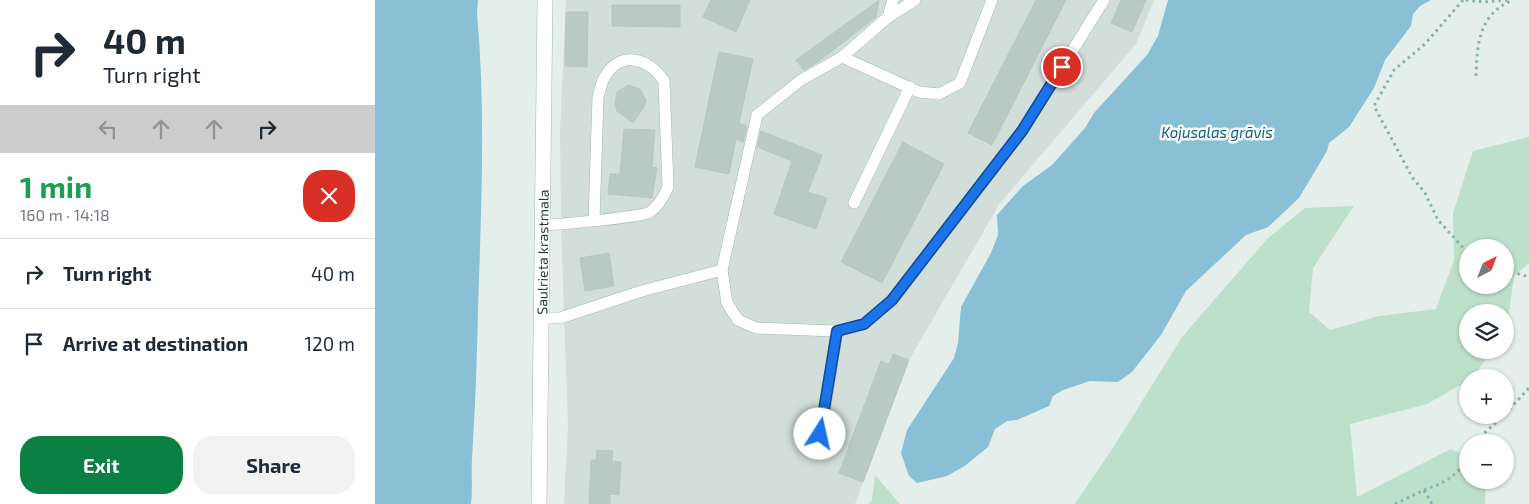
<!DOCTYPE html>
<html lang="en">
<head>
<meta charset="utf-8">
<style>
  body { margin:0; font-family:"Exo 2",sans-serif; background:#f2f2f3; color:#1f2937; height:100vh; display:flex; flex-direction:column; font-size:19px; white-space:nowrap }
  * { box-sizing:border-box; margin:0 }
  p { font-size:16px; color:#747a83 }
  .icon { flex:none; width:28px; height:28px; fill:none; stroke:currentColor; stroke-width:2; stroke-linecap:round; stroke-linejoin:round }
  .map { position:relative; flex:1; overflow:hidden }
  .panel { display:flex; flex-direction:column; background:#fff; width:375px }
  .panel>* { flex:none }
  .top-card { background:#fff; color:#1f2937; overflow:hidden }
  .needle { width:32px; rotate:42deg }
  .controls { position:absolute; left:1084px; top:239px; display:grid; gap:10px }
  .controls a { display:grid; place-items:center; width:55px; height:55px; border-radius:50%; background:#fff; box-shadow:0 1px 4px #0004; font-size:25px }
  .pin { position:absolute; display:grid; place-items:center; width:42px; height:42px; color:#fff; margin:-21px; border:2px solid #fff; border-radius:50%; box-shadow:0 1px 5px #0007 }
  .me { position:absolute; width:55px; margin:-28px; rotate:10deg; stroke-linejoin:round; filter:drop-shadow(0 0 4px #0008) }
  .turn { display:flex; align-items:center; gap:18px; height:105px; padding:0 20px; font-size:22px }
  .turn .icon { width:65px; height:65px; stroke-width:2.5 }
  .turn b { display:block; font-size:35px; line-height:42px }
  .lanes { display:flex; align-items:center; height:48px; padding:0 20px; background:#0003; justify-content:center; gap:25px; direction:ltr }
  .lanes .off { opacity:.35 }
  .round { display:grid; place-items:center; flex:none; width:52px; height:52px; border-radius:20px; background:#f2f2f3 }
  .head { display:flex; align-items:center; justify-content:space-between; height:85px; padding:0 20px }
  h1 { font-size:30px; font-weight:700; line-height:38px; color:#1e9e55 }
  .action { display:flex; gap:10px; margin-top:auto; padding:10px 20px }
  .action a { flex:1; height:58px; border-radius:20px; background:#0b8043; color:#fff; font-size:20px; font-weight:700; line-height:58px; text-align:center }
  .action a+a { background:#f2f2f3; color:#1f2937 }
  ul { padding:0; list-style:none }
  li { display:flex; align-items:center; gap:15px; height:70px; padding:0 20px; border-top:1px solid #e0e1e3 }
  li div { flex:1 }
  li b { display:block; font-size:19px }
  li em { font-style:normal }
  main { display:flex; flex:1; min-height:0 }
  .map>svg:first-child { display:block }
  .built { fill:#d2deda }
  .green { fill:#bce0ca; fill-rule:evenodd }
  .water { fill:#89c0d5 }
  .building { fill:#b9c9c4; stroke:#b6c8c3 }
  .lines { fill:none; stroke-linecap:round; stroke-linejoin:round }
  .service-casing { stroke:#a6b7b3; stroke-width:12 }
  .minor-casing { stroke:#a6b7b3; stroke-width:16 }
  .path { stroke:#83b3aa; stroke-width:3; stroke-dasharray:2.5 4; stroke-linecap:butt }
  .service { stroke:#fff; stroke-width:11 }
  .minor { stroke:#fff; stroke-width:15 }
  .route-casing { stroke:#114b97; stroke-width:12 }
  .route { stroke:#1a73e8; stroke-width:9 }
  .labels { text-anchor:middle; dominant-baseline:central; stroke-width:5; stroke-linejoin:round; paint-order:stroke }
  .street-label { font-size:14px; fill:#22413c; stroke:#f5faf8 }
  .water-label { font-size:15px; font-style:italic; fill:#196180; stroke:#f5faf8 }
</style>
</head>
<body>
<main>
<section class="panel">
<div class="top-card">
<div class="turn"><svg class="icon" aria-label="right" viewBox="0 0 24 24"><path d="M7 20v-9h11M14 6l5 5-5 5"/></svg><div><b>40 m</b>Turn right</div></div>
<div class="lanes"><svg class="icon off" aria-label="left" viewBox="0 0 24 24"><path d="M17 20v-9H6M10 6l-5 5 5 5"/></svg><svg class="icon off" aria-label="ahead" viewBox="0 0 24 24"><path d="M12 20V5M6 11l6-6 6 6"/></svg><svg class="icon off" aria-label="ahead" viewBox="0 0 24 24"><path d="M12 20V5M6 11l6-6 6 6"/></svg><svg class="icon" aria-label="right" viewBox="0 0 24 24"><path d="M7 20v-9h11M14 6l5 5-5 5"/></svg></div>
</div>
<div class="head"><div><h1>1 min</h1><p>160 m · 14:18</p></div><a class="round" style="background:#d93025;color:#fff"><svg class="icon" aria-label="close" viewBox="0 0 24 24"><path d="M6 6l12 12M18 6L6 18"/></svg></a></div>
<ul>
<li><svg class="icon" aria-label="right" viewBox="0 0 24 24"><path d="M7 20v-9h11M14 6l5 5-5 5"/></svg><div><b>Turn right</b></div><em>40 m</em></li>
<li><svg class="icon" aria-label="arrive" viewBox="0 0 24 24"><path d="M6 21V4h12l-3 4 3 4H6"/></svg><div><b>Arrive at destination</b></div><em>120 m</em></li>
</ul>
<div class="action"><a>Exit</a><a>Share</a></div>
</section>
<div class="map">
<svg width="1154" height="504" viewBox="0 0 1154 504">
  <rect width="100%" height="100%" fill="#e4eeeb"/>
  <!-- built -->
  <polygon class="built" points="191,0 779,0 761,44 625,203 534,360 480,504 189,504 193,425 186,225 185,130"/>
  <!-- green -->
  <g class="green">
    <path d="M1154 137V263L1139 276 1132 326 1130 330V312H1092V350H1117L1098 377 1092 378V381L1052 404 975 424 982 497 1076 449 1092 456V480H1111L1110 504H700L738 448 807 337 893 238 930 208 979 206 938 268 934 312 955 330 1004 316 1061 309 1079 260 1078 213 1098 151ZM1092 248H1130V285H1092Z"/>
    <polygon points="500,475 525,504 493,504 497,500"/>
  </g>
  <!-- water -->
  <g class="water">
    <path d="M0 0H103L102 13C111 113 106 211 103 311 102 361 100 410 97 459 96 474 98 489 96 504H0Z"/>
    <polygon points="793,0 1056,0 1045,6 1038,14 1036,26 1010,60 999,88 974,127 954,143 952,151 924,198 893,227 871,235 811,291 786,335 757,372 743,382 715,381 688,390 678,396 674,406 642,420 632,421 620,429 613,447 591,465 572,476 542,483 534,476 526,453 532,430 579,358 583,343 586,307 616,253 623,235 622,215 648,186 677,165 710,128 719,113 772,55 783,36"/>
  </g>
  <!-- building -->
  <g class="building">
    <polygon points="336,0 375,0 361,32 328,17"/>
    <polygon points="504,0 501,17 444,61 429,70 421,60"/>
    <polygon points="661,0 691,0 617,145 593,133"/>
    <polygon points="746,0 771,0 757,32 736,23"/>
    <polygon points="237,5 305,5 305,27 237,26"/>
    <polygon points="191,12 213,12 212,67 190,66"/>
    <polygon points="344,52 378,59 364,123 372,126 368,142 361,139 354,174 320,167"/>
    <polygon points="253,85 265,89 271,100 269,107 258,123 242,111 240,105 242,92"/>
    <polygon points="249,129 280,130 277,167 282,168 277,198 233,194 235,174 245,174"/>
    <polygon points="386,131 447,155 433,192 452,198 441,229 399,214 417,161 382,147"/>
    <polygon points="528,142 569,164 507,283 466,262"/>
    <polygon points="234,253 239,286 210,291 205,258"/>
    <polygon points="518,354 534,360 488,482 464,473 506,361 514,364"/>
    <polygon points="222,450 238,451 237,461 246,462 244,495 235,494 235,504 214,504 216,460 221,460"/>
  </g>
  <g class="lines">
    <defs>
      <g id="service">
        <polyline points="513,17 540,0"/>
        <polyline points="467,57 544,92 564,94 585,83 617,0"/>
        <polyline points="479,203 535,87"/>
        <path d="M168 225C181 225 268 217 275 212 284 206 289 196 293 187L289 81C273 58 245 49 229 78 226 84 225 91 223 97L219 220"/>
        <polyline points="347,270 352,303 363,320 381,328 462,331 489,324 517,300 647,131 729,0"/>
        <polyline points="166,318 185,318 267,291 347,270 382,115 426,80 467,57 513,17 518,0"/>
        <polyline points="443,452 462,331"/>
      </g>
      <g id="minor">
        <path id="s1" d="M164 504 170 0"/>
      </g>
    </defs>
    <!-- service casing -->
    <use href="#service" class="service-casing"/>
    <!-- minor casing -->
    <use href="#minor" class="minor-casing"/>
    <!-- path -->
    <g class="path">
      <polyline points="1088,0 1050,44 1019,70 999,106 1037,177 1050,193 1063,220 1092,252"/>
      <polyline points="1091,0 1108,2 1134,0"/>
      <path d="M1101 76C1102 43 1104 14 1138 0"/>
      <polyline points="1130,270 1154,277"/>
      <polyline points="1130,414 1154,388"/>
      <polyline points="1100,442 1129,415"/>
      <path d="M1049 490C1069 483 1084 476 1092 456"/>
      <polyline points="1020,504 1049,490 1057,504"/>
    </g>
    <!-- service -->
    <use href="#service" class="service"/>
    <!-- minor -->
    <use href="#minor" class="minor"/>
  </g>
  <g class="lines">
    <defs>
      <polyline id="route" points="445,434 462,331 489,324 517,300 647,131 687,67"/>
    </defs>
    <!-- route casing -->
    <use href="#route" class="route-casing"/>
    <!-- route -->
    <use href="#route" class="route"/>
  </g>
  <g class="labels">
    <!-- street labels -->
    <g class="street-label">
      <text stroke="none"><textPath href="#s1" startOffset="252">Saulrieta krastmala</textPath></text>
    </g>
    <!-- water labels -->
    <g class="water-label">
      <text x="842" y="132">Kojusalas grāvis</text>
    </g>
  </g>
</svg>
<div class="controls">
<a><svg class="needle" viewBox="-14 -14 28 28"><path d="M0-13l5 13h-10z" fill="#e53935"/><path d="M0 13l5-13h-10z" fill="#747a83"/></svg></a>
<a><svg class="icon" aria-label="layers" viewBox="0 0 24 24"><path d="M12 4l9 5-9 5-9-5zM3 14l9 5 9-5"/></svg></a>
<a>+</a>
<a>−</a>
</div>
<div class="pin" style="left:687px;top:67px;background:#d93025"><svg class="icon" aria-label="arrive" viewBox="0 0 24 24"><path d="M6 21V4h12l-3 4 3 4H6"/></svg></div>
<svg class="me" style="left:445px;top:434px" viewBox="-20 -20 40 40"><circle r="19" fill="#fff"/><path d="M0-13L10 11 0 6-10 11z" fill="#1a73e8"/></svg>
</div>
</main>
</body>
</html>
